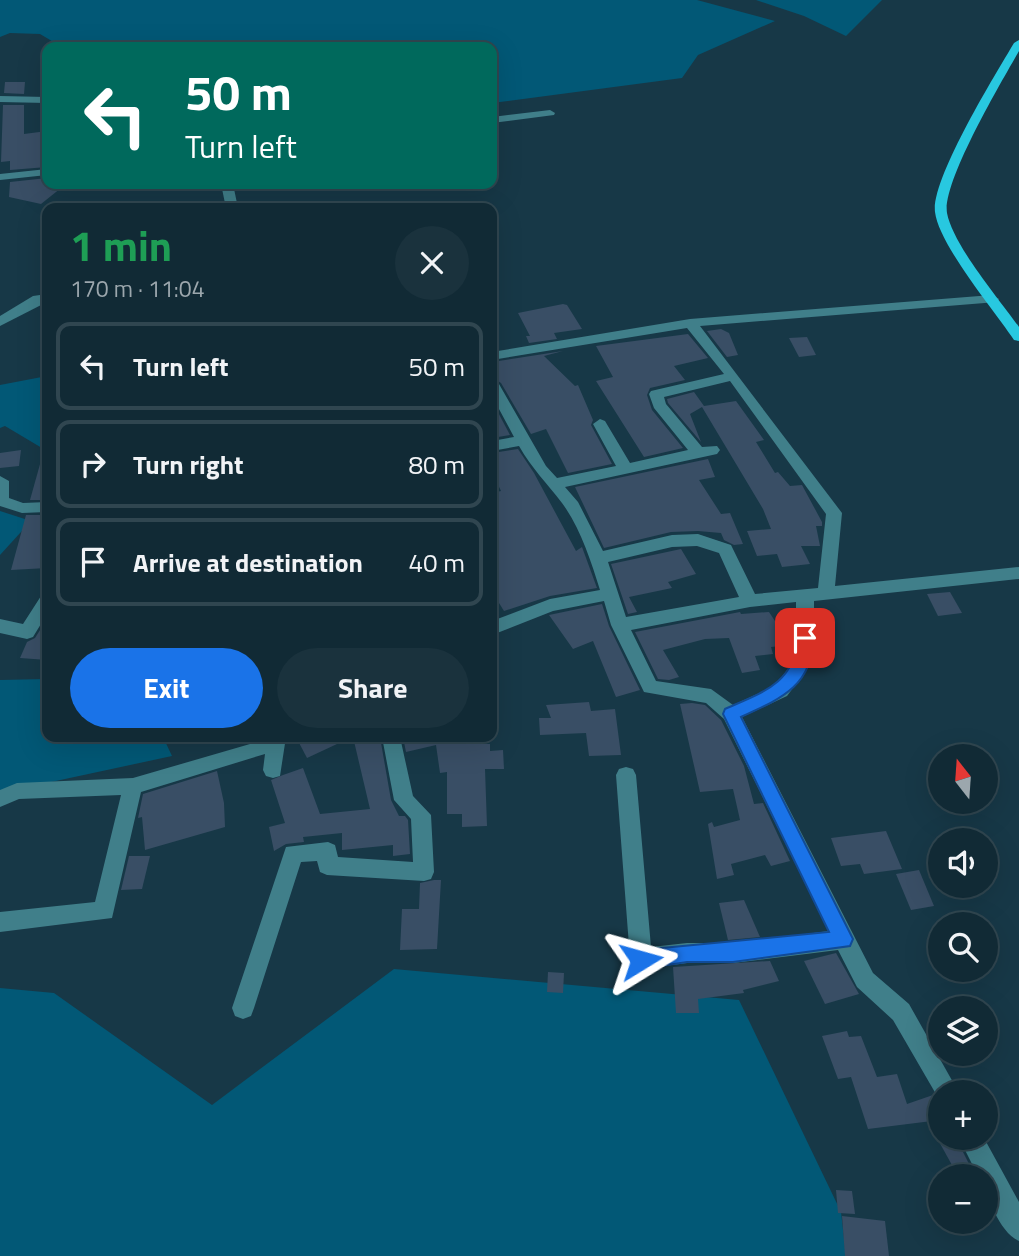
<!DOCTYPE html>
<html lang="en">
<head>
<meta charset="utf-8">
<style>
  body { margin:0; font-family:"Titillium Web",sans-serif; background:#1a323d; color:#f1f3f6; height:100vh; display:flex; flex-direction:column; font-size:26px; white-space:nowrap }
  * { box-sizing:border-box; margin:0 }
  p { font-size:23px; color:#9ca7ad }
  .icon { flex:none; width:38px; height:38px; fill:none; stroke:currentColor; stroke-width:2; stroke-linecap:round; stroke-linejoin:round }
  .map { position:relative; flex:1; overflow:hidden }
  .side { position:absolute; left:42px; top:203px; width:455px; height:539px; display:flex; flex-direction:column; background:#112a35; border-radius:14px; box-shadow:0 7px 28px #0002,0 0 0 2px #304650 }
  .side>* { flex:none }
  .top-card { position:absolute; left:42px; top:42px; width:455px; height:147px; border-radius:14px; box-shadow:0 7px 28px #0002,0 0 0 2px #304650; background:#00695c; color:#fff; overflow:hidden }
  .needle { width:46px; rotate:343deg }
  .controls { position:absolute; left:928px; top:744px; display:grid; gap:14px }
  .controls a { display:grid; place-items:center; width:70px; height:70px; border-radius:50%; background:#112a35; box-shadow:0 7px 28px #0002,0 0 0 2px #304650; font-size:35px }
  .pin { position:absolute; display:grid; place-items:center; width:60px; height:60px; color:#fff; margin:-30px; border-radius:14px; box-shadow:0 4px 10px #0006 }
  .me { position:absolute; width:77px; margin:-38px; rotate:82deg; stroke-linejoin:round; filter:drop-shadow(0 0 5px #0008) }
  .turn { display:flex; align-items:center; gap:24px; height:147px; padding:0 28px; font-size:32px }
  .turn .icon { width:91px; height:91px; stroke-width:2.5 }
  .turn b { display:block; font-size:49px; line-height:60px }
  .round { display:grid; place-items:center; flex:none; width:74px; height:74px; border-radius:37px; background:#1a323d }
  .headline { display:flex; align-items:center; justify-content:space-between; height:119px; padding:0 28px }
  h1 { font-size:42px; font-weight:700; line-height:52px; color:#1e9e55 }
  .button { display:flex; gap:14px; margin-top:auto; padding:14px 28px }
  .button a { flex:1; height:80px; border-radius:42px; background:#1a73e8; color:#fff; font-size:28px; font-weight:700; line-height:80px; text-align:center }
  .button a+a { background:#1a323d; color:#f1f3f6 }
  ul { padding:0; list-style:none }
  li { display:flex; align-items:center; gap:21px; height:88px; margin:0 14px 10px; padding:0 14px; border:4px solid #304650; border-radius:14px }
  li div { flex:1 }
  li b { display:block; font-size:26px }
  li em { font-style:normal }
  .map>svg:first-child { display:block }
  .green { fill:#025876 }
  .building { fill:#394e65 }
  .lines { fill:none; stroke-linecap:round; stroke-linejoin:round }
  .minor { fill:#407f8a; fill-rule:evenodd }
  .major { fill:#28c8e0; fill-rule:evenodd }
  .route { fill:#1a73e8; stroke:#114b97; stroke-width:2 }
</style>
</head>
<body>
<div class="map">
<svg width="1019" height="1256" viewBox="0 0 1019 1256">
  <rect width="100%" height="100%" fill="#173847"/>
  <!-- green -->
  <g class="green">
    <polygon points="0,0 697,0 775,21 698,55 682,78 492,103 492,47 62,47 40,34 10,33 0,37"/>
    <polygon points="756,0 882,0 846,36 804,16"/>
    <polygon points="47,376 47,451 5,426 0,428 0,385"/>
    <polygon points="0,511 31,521 0,555"/>
    <polygon points="47,679 47,737 163,737 172,756 0,793 0,680"/>
    <polygon points="394,969 739,1000 841,1212 846,1256 0,1256 0,988 54,993 212,1105"/>
  </g>
  <!-- building -->
  <g class="building">
    <polygon points="5,82 25,82 24,94 4,93"/>
    <polygon points="3,105 24,105 24,134 47,131 47,167 10,170 10,161 1,162"/>
    <polygon points="47,178 47,184 66,184 41,204 9,197 10,182"/>
    <polygon points="563,304 567,305 582,329 554,333 557,339 529,343 526,336 530,336 518,313"/>
    <polygon points="721,329 729,333 738,355 727,357 707,331"/>
    <polygon points="688,334 708,358 674,366 685,380 650,388 647,395 652,410 683,448 644,457 596,381 613,377 596,346"/>
    <polygon points="807,337 816,355 799,357 789,338"/>
    <polygon points="563,351 544,356 575,386 578,385 593,420 591,425 612,464 568,473 546,429 531,434 501,383 492,377 492,362"/>
    <polygon points="694,392 704,406 736,401 764,440 756,442 775,473 778,472 790,486 802,485 822,522 822,526 816,526 820,546 801,546 810,564 782,567 777,554 757,556 747,531 771,529 763,509 702,407 690,414 701,442 668,403 667,399"/>
    <polygon points="492,401 510,435 492,438"/>
    <polygon points="518,449 534,473 576,551 582,547 597,588 550,596 504,611 499,603 492,606 492,493 501,491 492,472 492,453"/>
    <polygon points="21,450 19,466 0,468 0,453"/>
    <polygon points="42,457 47,458 47,500 30,500"/>
    <polygon points="708,459 715,477 699,480 721,514 730,513 743,544 734,545 724,540 721,533 698,531 671,532 604,548 575,487"/>
    <polygon points="26,515 47,515 47,568 11,570"/>
    <polygon points="681,549 696,574 668,582 672,588 629,597 637,612 628,614 611,564"/>
    <polygon points="950,592 962,613 938,616 927,594"/>
    <polygon points="602,604 609,626 640,690 616,697 593,641 573,649 549,615"/>
    <polygon points="740,612 741,614 769,612 787,639 782,639 781,646 771,647 773,654 755,656 760,670 742,673 729,638 705,639 663,650 679,677 669,680 658,679 635,632"/>
    <polygon points="47,619 47,660 20,658 27,642 35,638"/>
    <polygon points="589,702 591,711 615,709 621,755 589,756 586,733 540,735 539,718 551,718 546,705"/>
    <polygon points="692,703 705,705 721,720 744,766 754,804 763,803 790,861 771,866 765,855 731,864 734,875 717,879 708,824 712,822 714,827 740,820 733,789 700,792 680,704"/>
    <polygon points="296,737 352,737 307,758"/>
    <polygon points="353,737 380,737 391,800 399,816 405,816 408,820 410,854 393,856 393,845 342,850 342,833 303,837 304,842 286,844 274,851 269,827 285,823 271,780 283,775 303,768 320,814 370,809"/>
    <polygon points="403,737 479,737 479,744 490,744 490,751 503,750 504,769 485,769 487,826 462,827 462,814 447,814 447,772 440,773 436,745 406,752"/>
    <polygon points="217,771 224,803 225,827 145,850 142,817 138,818 143,794"/>
    <polygon points="886,831 902,869 864,874 860,864 841,866 831,838"/>
    <polygon points="129,856 150,856 142,889 121,890"/>
    <polygon points="919,870 934,906 911,910 896,874"/>
    <polygon points="434,880 441,880 437,949 400,950 402,909 419,909 420,883"/>
    <polygon points="744,900 760,937 728,940 719,903"/>
    <polygon points="836,953 859,994 825,1004 804,961"/>
    <polygon points="770,961 779,981 743,990 744,993 698,999 699,1013 676,1013 673,967"/>
    <polygon points="548,972 564,973 563,993 547,992"/>
    <polygon points="847,1031 849,1037 861,1036 877,1077 897,1074 907,1104 933,1095 940,1104 940,1120 868,1129 851,1077 838,1079 822,1036"/>
    <polygon points="937,1138 956,1138 975,1176 958,1176"/>
    <polygon points="836,1190 852,1191 855,1214 838,1213"/>
    <polygon points="842,1216 885,1221 889,1256 845,1256"/>
  </g>
  <g class="lines">
    <!-- minor -->
    <g class="minor">
      <polygon points="0,96 47,97 47,103 0,102"/>
      <polygon points="550,110 555,113 554,115 492,123 492,117"/>
      <polygon points="47,169 47,175 0,180 0,174"/>
      <polygon points="221,184 233,184 238,208 226,208"/>
      <polygon points="47,294 47,302 0,326 0,316 33,296"/>
      <path d="M992 295 999 299 997 302 700 326 842 513 835 586 1019 567V579L814 601V659L811 664 787 696 742 717 873 973 909 1004 954 1084 958 1092H940V1101L893 1020 857 987 838 950 733 963H687L641 969 633 966 630 959 616 775 619 769 626 767 633 769 636 775 651 947 687 943H733L829 931 724 719 706 703 644 692 611 625 604 601 553 611 492 635V621L550 599 600 590C591 561 580 527 562 503 547 483 532 469 519 446L492 451V441L514 437 492 396V380L499 384 546 466 557 478 616 466 593 424 600 419 605 421 630 463 688 450 654 408 649 394 651 391 724 374 687 328 492 360V352L690 319ZM730 381 826 514 818 588 755 594 731 545 698 534 672 535 603 551 578 502 565 487 717 454 720 450 717 446 702 447 666 404 664 397ZM697 546 719 553 739 597 626 617 608 562 672 547ZM796 602V658L775 686 733 705 711 689 656 681 631 630 750 607Z"/>
      <polygon points="0,476 9,481 9,498 23,503 47,502 47,512 22,513 0,506"/>
      <polygon points="47,594 47,614 33,637 27,639 0,633 0,619 23,624 41,596"/>
      <polygon points="261,737 286,737 280,776 273,778 266,776 263,770 265,754 141,792 112,918 0,932 0,912 95,902 121,795 19,799 0,807 0,790 17,783 133,778 250,744"/>
      <polygon points="382,737 400,737 413,796 431,815 434,872 431,879 424,881 327,875 320,872 317,861 301,862 254,1008 251,1016 243,1019 235,1016 232,1008 286,847 328,842 335,845 338,857 413,862 411,819 394,800"/>
      <path d="M959 1138H984L1019 1202V1241C1000 1233 985 1195 985 1176H978Z"/>
    </g>
    <!-- major -->
    <path class="major" d="M1019 40V51C1002 81 942 182 947 213 953 245 999 299 1019 327V341L1014 340C994 310 939 245 935 212 931 179 995 75 1014 43Z"/>
  </g>
  <!-- route -->
  <path class="route" d="M805 631 813 638C813 686 780 699 741 717L850 933 853 939 850 946 733 962H687L641 969 634 966 631 960 634 953 641 950 829 932 723 714 725 709C761 693 796 683 797 638Z"/>
</svg>
<div class="controls">
<a><svg class="needle" viewBox="-14 -14 28 28"><path d="M0-13l5 13h-10z" fill="#e53935"/><path d="M0 13l5-13h-10z" fill="#9ca7ad"/></svg></a>
<a><svg class="icon" aria-label="sound" viewBox="0 0 24 24"><path d="M4 9h4l5-4v14l-5-4H4zM17 9q2 3 0 6"/></svg></a>
<a><svg class="icon" aria-label="search" viewBox="0 0 24 24"><circle cx="10" cy="10" r="6"/><path d="M15 15l6 6"/></svg></a>
<a><svg class="icon" aria-label="layers" viewBox="0 0 24 24"><path d="M12 4l9 5-9 5-9-5zM3 14l9 5 9-5"/></svg></a>
<a>+</a>
<a>−</a>
</div>
<div class="pin" style="left:805px;top:638px;background:#d93025"><svg class="icon" aria-label="arrive" viewBox="0 0 24 24"><path d="M6 21V4h12l-3 4 3 4H6"/></svg></div>
<svg class="me" style="left:641px;top:960px" viewBox="-20 -20 40 40"><path d="M0-17L14 15 0 8-14 15z" fill="#1a73e8" stroke="#fff" stroke-width="4"/></svg>
<div class="top-card">
<div class="turn"><svg class="icon" aria-label="left" viewBox="0 0 24 24"><path d="M17 20v-9H6M10 6l-5 5 5 5"/></svg><div><b>50 m</b>Turn left</div></div>
</div>
<section class="side">
<div class="headline"><div><h1>1 min</h1><p>170 m · 11:04</p></div><a class="round"><svg class="icon" aria-label="close" viewBox="0 0 24 24"><path d="M6 6l12 12M18 6L6 18"/></svg></a></div>
<ul>
<li><svg class="icon" aria-label="left" viewBox="0 0 24 24"><path d="M17 20v-9H6M10 6l-5 5 5 5"/></svg><div><b>Turn left</b></div><em>50 m</em></li>
<li><svg class="icon" aria-label="right" viewBox="0 0 24 24"><path d="M7 20v-9h11M14 6l5 5-5 5"/></svg><div><b>Turn right</b></div><em>80 m</em></li>
<li><svg class="icon" aria-label="arrive" viewBox="0 0 24 24"><path d="M6 21V4h12l-3 4 3 4H6"/></svg><div><b>Arrive at destination</b></div><em>40 m</em></li>
</ul>
<div class="button"><a>Exit</a><a>Share</a></div>
</section>
</div>
</body>
</html>
